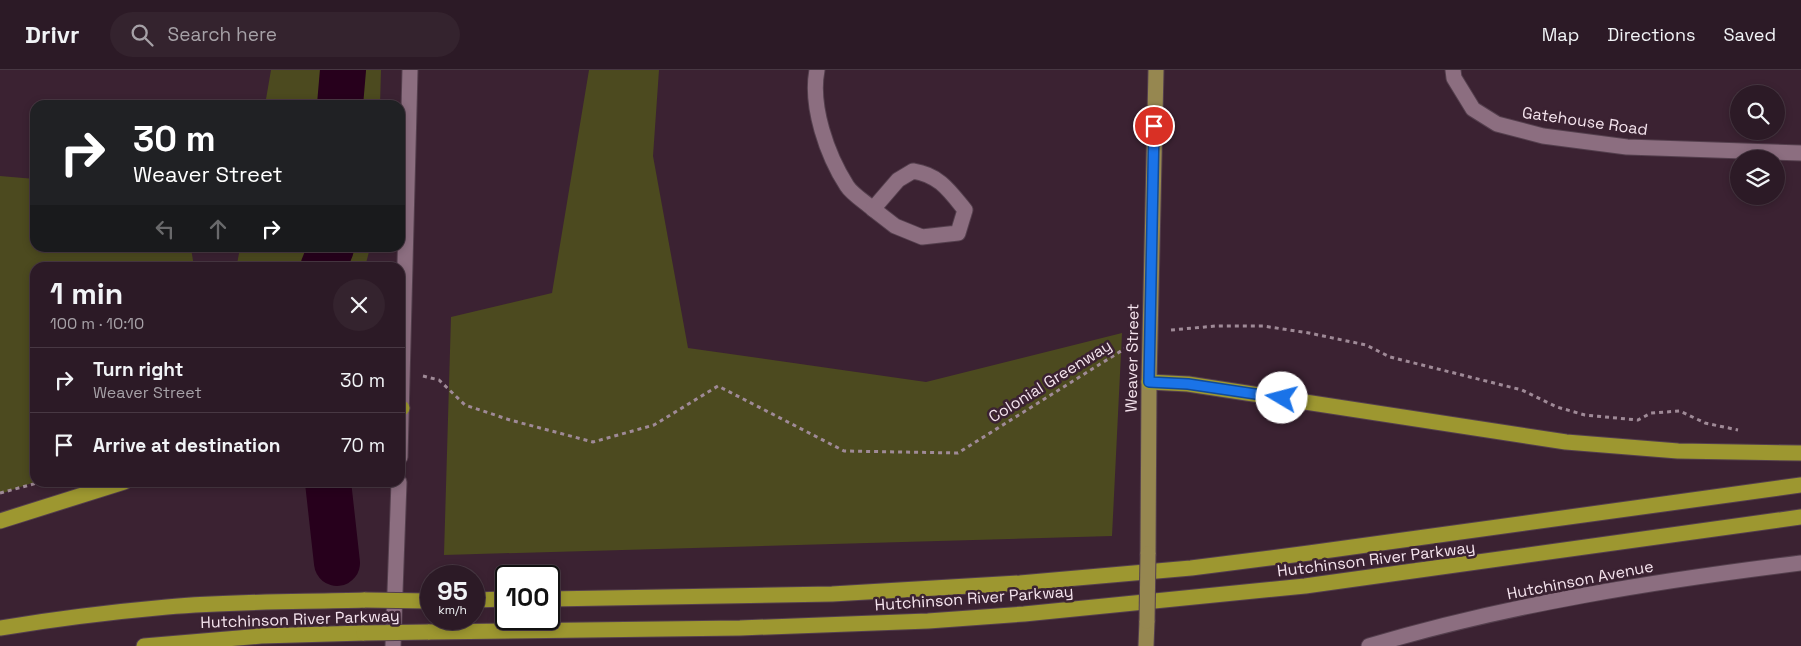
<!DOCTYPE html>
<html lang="en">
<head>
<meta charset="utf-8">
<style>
  body { margin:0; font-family:"Space Grotesk",sans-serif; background:#34232e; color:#f1f3f6; height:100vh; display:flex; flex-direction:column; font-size:19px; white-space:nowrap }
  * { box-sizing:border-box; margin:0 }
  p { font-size:16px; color:#a6a1a7 }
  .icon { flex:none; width:28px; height:28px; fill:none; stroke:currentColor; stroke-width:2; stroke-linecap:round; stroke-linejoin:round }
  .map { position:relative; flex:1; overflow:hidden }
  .side { position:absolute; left:30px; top:192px; width:375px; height:225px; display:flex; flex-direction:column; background:#2c1a26; border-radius:15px; box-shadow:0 2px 8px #0003,0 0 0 1px #483843 }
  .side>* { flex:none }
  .hud { position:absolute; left:30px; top:30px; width:375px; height:152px; border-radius:15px; box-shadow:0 2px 8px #0003,0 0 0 1px #483843; background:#202124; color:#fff; overflow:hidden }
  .tools { position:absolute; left:1730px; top:15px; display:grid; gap:10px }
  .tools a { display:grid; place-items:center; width:55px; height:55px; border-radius:50%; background:#2c1a26; box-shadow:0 2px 8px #0003,0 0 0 1px #483843; font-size:25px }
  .speed { position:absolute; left:420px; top:495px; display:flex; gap:10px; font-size:25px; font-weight:700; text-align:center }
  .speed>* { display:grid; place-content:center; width:65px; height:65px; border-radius:50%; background:#2c1a26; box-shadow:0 2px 8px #0003,0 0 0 1px #483843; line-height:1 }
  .speed small { font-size:12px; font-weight:400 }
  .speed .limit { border:2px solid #111; border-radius:8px; background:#fff; color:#111 }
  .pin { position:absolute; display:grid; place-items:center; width:42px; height:42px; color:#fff; margin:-21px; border:2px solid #fff; border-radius:50%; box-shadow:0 1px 5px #0007 }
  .me { position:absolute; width:55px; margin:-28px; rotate:278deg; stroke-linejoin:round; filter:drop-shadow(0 0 4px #0008) }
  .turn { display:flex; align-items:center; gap:18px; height:105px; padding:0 20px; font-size:22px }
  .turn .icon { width:65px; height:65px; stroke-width:2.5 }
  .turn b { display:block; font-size:35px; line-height:42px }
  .lanes { display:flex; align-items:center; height:48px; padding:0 20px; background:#0003; justify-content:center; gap:25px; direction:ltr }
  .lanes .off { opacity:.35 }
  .round { display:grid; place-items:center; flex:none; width:52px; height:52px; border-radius:26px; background:#34232e }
  .summary { display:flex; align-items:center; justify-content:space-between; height:85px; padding:0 20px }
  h1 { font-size:30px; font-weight:700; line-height:38px }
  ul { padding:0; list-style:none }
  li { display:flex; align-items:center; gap:15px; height:65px; padding:0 20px; border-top:1px solid #483843 }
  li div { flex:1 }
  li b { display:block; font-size:19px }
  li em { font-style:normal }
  header { display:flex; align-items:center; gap:30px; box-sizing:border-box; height:70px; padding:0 25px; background:#2c1a26; border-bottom:1px solid #483843 }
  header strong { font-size:24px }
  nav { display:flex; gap:28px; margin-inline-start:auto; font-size:18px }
  .search { width:350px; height:45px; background:#34232e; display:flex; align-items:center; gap:12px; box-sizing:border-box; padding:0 18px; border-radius:28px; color:#a6a1a7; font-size:19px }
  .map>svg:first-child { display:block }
  .green { fill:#4c4a1f }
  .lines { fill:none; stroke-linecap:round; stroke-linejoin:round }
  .river { stroke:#27001c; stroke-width:46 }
  .minor-casing { stroke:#543f4d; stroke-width:17 }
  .major-casing { stroke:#543f4d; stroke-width:17 }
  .highway-casing { stroke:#543f4d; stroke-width:17 }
  .path { stroke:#9f8a97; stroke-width:3; stroke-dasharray:4 4; stroke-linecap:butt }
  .minor { stroke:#8c6e80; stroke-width:15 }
  .major { stroke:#968750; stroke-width:15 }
  .highway { stroke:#9d9730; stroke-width:15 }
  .major-bridge-casing { stroke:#543f4d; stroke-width:17; stroke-linecap:butt }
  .highway-bridge-casing { stroke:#543f4d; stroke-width:17; stroke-linecap:butt }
  .major-bridge { stroke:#968750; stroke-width:15 }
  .highway-bridge { stroke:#9d9730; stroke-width:15 }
  .route-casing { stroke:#114b97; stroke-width:12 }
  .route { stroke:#1a73e8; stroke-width:9 }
  .labels { text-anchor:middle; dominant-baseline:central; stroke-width:5; stroke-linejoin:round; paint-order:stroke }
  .street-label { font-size:16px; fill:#f5e4ee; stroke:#3b2232 }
</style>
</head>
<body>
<header>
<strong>Drivr</strong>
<div class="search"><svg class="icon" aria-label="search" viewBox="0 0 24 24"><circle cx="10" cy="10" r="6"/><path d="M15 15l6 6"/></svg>Search here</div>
<nav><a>Map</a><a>Directions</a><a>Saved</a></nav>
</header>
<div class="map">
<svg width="1801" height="576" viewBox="0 0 1801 576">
  <rect width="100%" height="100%" fill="#3b2232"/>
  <!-- green -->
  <g class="green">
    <polygon points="271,0 381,0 380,35 265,35"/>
    <polygon points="589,0 659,0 653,86 688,278 926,312 1122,263 1112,466 444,485 451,247 552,223"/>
    <polygon points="0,106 35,109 35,178 191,178 194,197 35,198 35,412 0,424"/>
    <polygon points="240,178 370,178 365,197 230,197 237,194"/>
  </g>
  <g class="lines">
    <!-- river -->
    <g class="river">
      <polyline points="340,35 343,0"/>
      <polyline points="323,198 331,178"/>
      <polyline points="328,412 337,493"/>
    </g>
    <defs>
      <g id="minor">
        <path d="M817 0C810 36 827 85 847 116 852 124 865 132 873 139"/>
        <polyline points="1453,0 1454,8 1473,39 1497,54 1543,66 1627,77 1801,83"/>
        <path d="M913 101C939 105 949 120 965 140L958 163 922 167 895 156 873 139 898 110Z"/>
        <polyline points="400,387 410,0"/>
        <polyline points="393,576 399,412"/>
        <path d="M1369 576C1510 534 1655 511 1801 493"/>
      </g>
      <g id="major">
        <polyline points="1148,484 1149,312 1156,0"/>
        <polyline points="1146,576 1147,551"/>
      </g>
      <g id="highway">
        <polyline points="1149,312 1188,314 1566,372 1678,381 1801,383"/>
        <polyline points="400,338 402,338"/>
        <polyline points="0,451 124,412"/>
        <polyline points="549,529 832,524 1020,513 1191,498 1309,483 1801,415"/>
        <polyline points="474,530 506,529"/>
        <path d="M0 558C55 549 111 542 167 537 233 531 299 532 365 530"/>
        <polyline points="428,562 740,558 928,551 1024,544 1305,516 1801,447"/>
        <polyline points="144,576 261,566 364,563"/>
      </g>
    </defs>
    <!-- minor casing -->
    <use href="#minor" class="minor-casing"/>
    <!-- major casing -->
    <use href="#major" class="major-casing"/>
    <!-- highway casing -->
    <use href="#highway" class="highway-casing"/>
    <!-- path -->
    <g class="path">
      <polyline points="1171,260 1216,256 1263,256 1309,263 1366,275 1390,287 1522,320 1557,337 1585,345 1638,350 1651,343 1680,341 1705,353 1738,360"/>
      <polyline points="423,306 439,310 465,335 510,350 593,372 654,355 718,316 844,381 958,383 1129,276"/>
      <polyline points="0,423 41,412"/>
    </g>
    <!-- minor -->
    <use href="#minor" class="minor"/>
    <!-- major -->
    <use href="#major" class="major"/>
    <!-- highway -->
    <use href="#highway" class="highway"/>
    <defs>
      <polyline id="major-bridge" points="1147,551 1148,484"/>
      <g id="highway-bridge">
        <polyline points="365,530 429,531"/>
        <polyline points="364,563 428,562"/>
      </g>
    </defs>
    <!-- major-bridge casing -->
    <use href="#major-bridge" class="major-bridge-casing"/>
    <!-- highway-bridge casing -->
    <use href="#highway-bridge" class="highway-bridge-casing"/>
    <!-- major-bridge -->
    <use href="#major-bridge" class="major-bridge"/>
    <!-- highway-bridge -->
    <use href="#highway-bridge" class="highway-bridge"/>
  </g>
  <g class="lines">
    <defs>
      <polyline id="route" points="1154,56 1149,312 1188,314 1282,328"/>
    </defs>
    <!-- route casing -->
    <use href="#route" class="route-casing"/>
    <!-- route -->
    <use href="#route" class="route"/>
  </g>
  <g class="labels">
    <!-- street labels -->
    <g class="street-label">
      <text transform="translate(1585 51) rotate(8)">Gatehouse Road</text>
      <text transform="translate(1132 288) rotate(-89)">Weaver Street</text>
      <text transform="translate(1050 311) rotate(-32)">Colonial Greenway</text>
      <text transform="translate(1376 489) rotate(-7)">Hutchinson River Parkway</text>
      <text transform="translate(1580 510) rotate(-11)">Hutchinson Avenue</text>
      <text transform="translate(974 528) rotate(-4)">Hutchinson River Parkway</text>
      <text transform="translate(300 549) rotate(-2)">Hutchinson River Parkway</text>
    </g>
  </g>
</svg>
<div class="tools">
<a><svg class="icon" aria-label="search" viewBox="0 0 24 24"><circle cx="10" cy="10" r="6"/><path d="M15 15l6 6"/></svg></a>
<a><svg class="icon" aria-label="layers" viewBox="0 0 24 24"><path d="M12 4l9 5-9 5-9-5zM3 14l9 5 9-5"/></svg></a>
</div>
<div class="speed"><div>95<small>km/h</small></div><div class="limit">100</div></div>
<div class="pin" style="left:1154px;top:56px;background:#d93025"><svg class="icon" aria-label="arrive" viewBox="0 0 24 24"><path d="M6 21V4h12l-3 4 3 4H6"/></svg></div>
<svg class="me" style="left:1282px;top:328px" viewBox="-20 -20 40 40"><circle r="19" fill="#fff"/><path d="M0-13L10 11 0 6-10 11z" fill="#1a73e8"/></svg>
<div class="hud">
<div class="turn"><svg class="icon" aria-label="right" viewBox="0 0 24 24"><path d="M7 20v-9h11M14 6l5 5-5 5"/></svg><div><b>30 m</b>Weaver Street</div></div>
<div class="lanes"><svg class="icon off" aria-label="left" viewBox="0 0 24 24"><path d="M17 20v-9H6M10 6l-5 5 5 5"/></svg><svg class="icon off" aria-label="ahead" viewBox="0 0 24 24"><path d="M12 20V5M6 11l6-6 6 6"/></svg><svg class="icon" aria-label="right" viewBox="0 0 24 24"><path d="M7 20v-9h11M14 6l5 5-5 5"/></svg></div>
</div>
<section class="side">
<div class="summary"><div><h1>1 min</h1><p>100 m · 10:10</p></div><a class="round"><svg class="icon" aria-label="close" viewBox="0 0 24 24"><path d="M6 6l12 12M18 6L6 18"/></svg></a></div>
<ul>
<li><svg class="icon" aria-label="right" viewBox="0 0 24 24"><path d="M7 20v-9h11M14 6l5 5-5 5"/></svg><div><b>Turn right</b><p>Weaver Street</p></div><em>30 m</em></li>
<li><svg class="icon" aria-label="arrive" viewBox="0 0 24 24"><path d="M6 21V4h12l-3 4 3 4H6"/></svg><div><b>Arrive at destination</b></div><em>70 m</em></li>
</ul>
</section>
</div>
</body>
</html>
